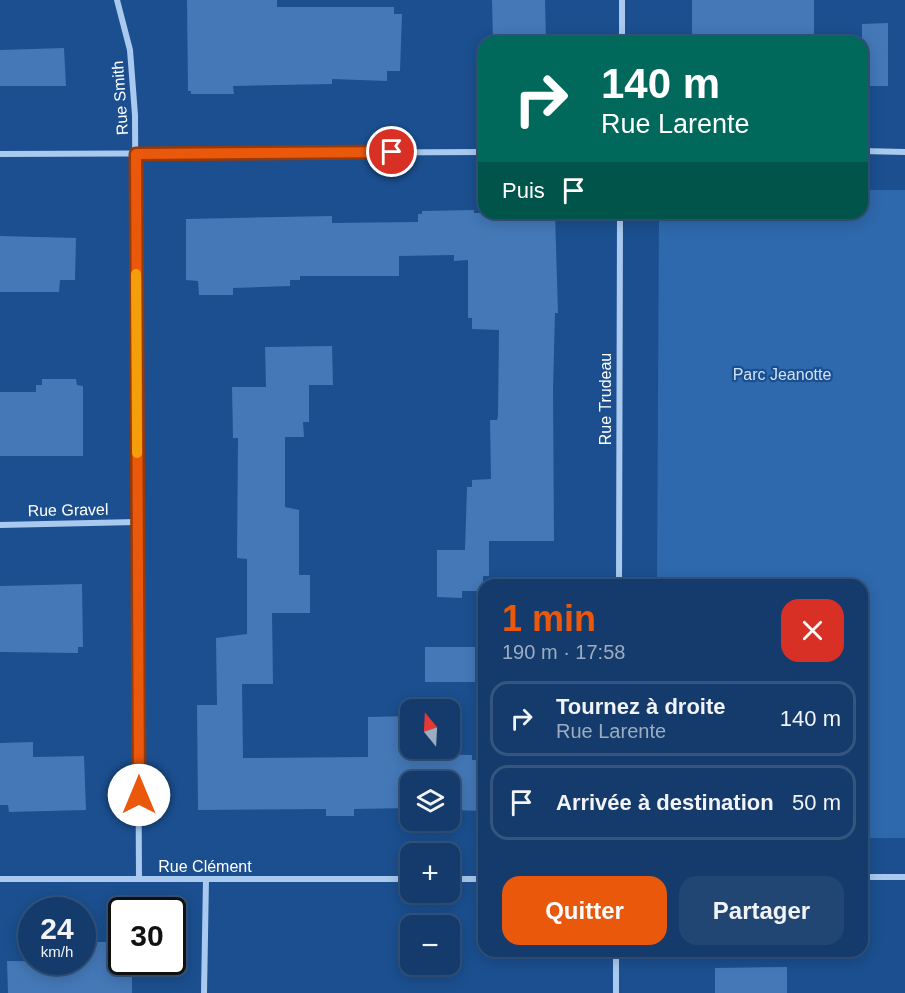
<!DOCTYPE html>
<html lang="fr">
<head>
<meta charset="utf-8">
<style>
  body { margin:0; font-family:Helvetica,sans-serif; background:#214673; color:#f1f3f6; height:100vh; display:flex; flex-direction:column; font-size:22px; white-space:nowrap }
  * { box-sizing:border-box; margin:0 }
  p { font-size:20px; color:#9dadc1 }
  .icon { flex:none; width:33px; height:33px; fill:none; stroke:currentColor; stroke-width:2; stroke-linecap:round; stroke-linejoin:round }
  .map { position:relative; flex:1; overflow:hidden }
  .panel { position:absolute; left:478px; top:579px; width:390px; height:378px; display:flex; flex-direction:column; background:#143b6b; border-radius:18px; box-shadow:0 3px 15px #0003,0 0 0 2px #33557e }
  .panel>* { flex:none }
  .guide { position:absolute; left:478px; top:36px; width:390px; height:183px; border-radius:18px; box-shadow:0 3px 15px #0003,0 0 0 2px #33557e; background:#00695c; color:#fff; overflow:hidden }
  .needle { width:39px; rotate:342deg }
  .fabs { position:absolute; left:400px; top:699px; display:grid; gap:12px }
  .fabs a { display:grid; place-items:center; width:60px; height:60px; border-radius:12px; background:#143b6b; box-shadow:0 3px 15px #0003,0 0 0 2px #33557e; font-size:30px }
  .speed { position:absolute; left:18px; top:897px; display:flex; gap:12px; font-size:30px; font-weight:700; text-align:center }
  .speed>* { display:grid; place-content:center; width:78px; height:78px; border-radius:50%; background:#143b6b; box-shadow:0 3px 15px #0003,0 0 0 2px #33557e; line-height:1 }
  .speed small { font-size:15px; font-weight:400 }
  .speed .limit { border:3px solid #111; border-radius:9px; background:#fff; color:#111 }
  .pin { position:absolute; display:grid; place-items:center; width:51px; height:51px; color:#fff; margin:-26px; border:3px solid #fff; border-radius:50%; box-shadow:0 2px 6px #0007 }
  .me { position:absolute; width:66px; margin:-33px; rotate:0deg; stroke-linejoin:round; filter:drop-shadow(0 0 4px #0008) }
  .turn { display:flex; align-items:center; gap:21px; height:126px; padding:0 24px; font-size:27px }
  .turn .icon { width:78px; height:78px; stroke-width:2.5 }
  .turn b { display:block; font-size:42px; line-height:51px }
  .then { display:flex; align-items:center; height:57px; padding:0 24px; background:#0003; gap:12px; font-size:22px }
  .round { display:grid; place-items:center; flex:none; width:63px; height:63px; border-radius:18px; background:#214673 }
  .overview { display:flex; align-items:center; justify-content:space-between; height:102px; padding:0 24px }
  h1 { font-size:36px; font-weight:600; line-height:45px; color:#ea580c }
  .button { display:flex; gap:12px; margin-top:auto; padding:12px 24px }
  .button a { flex:1; height:69px; border-radius:18px; background:#ea580c; color:#fff; font-size:24px; font-weight:600; line-height:69px; text-align:center }
  .button a+a { background:#214673; color:#f1f3f6 }
  ul { padding:0; list-style:none }
  li { display:flex; align-items:center; gap:18px; height:75px; margin:0 12px 9px; padding:0 12px; border:3px solid #33557e; border-radius:18px }
  li div { flex:1 }
  li b { display:block; font-size:22px }
  li em { font-style:normal }
  .map>svg:first-child { display:block }
  .green { fill:#2e69ad }
  .building { fill:#4478b7 }
  .lines { fill:none; stroke-linecap:round; stroke-linejoin:round }
  .minor { stroke:#a9c9ee; stroke-width:6 }
  .route-casing { stroke:#983908; stroke-width:15 }
  .route { stroke:#ea580c; stroke-width:10 }
  .slow { stroke:#f59e0b; stroke-width:10 }
  .labels { text-anchor:middle; dominant-baseline:central; stroke-width:4.5; stroke-linejoin:round; paint-order:stroke }
  .street-label { font-size:16px; fill:#fff; stroke:#1b4f8f }
  .park-label { font-size:16px; fill:#cfe3fa; stroke:#1b4f8f }
</style>
</head>
<body>
<div class="map">
<svg width="905" height="993" viewBox="0 0 905 993">
  <rect width="100%" height="100%" fill="#1b4f8f"/>
  <!-- green -->
  <polygon class="green" points="863,190 905,190 905,838 863,838 862,585 657,585 659,213 862,213"/>
  <!-- building -->
  <g class="building">
    <polygon points="187,0 277,0 277,7 394,7 394,14 402,14 400,71 387,71 387,81 332,79 332,84 233,86 234,94 191,94 191,91 188,91"/>
    <polygon points="492,0 545,0 546,42 493,42"/>
    <rect x="692" y="0" width="122" height="42"/>
    <polygon points="888,23 888,86 862,86 862,24"/>
    <polygon points="64,48 66,86 0,86 0,50"/>
    <polygon points="474,210 474,213 555,213 558,313 555,313 553,390 554,541 489,541 489,576 483,576 483,591 462,591 462,598 437,597 437,550 465,550 467,487 472,487 472,480 491,479 490,420 497,420 498,416 499,330 472,329 472,318 468,318 468,260 454,261 454,255 399,256 399,276 300,276 300,280 290,280 290,286 233,288 233,295 199,295 198,281 186,280 186,219 332,216 332,223 418,222 418,214 422,214 422,211"/>
    <polygon points="0,236 76,238 75,280 60,280 59,292 0,292"/>
    <polygon points="332,346 333,385 309,385 309,422 303,422 304,437 285,437 285,507 299,510 299,575 310,575 310,613 272,613 273,684 242,684 243,758 368,757 368,717 411,716 413,754 472,755 472,760 484,760 484,811 450,810 450,782 411,782 411,808 354,809 354,816 326,816 326,809 198,810 197,705 217,705 216,638 247,634 247,559 237,558 238,438 233,438 232,387 266,387 265,347"/>
    <polygon points="42,379 76,379 77,385 83,386 83,456 0,456 0,392 36,392 36,385 42,385"/>
    <polygon points="82,584 83,647 78,647 78,653 0,652 0,586"/>
    <rect x="425" y="647" width="50" height="35"/>
    <polygon points="33,742 33,757 84,756 86,810 9,812 8,805 0,805 0,743"/>
    <polygon points="86,942 122,942 122,962 132,962 132,993 8,993 7,961 86,962"/>
    <polygon points="787,967 787,993 715,993 715,968"/>
  </g>
  <g class="lines">
    <!-- minor -->
    <g class="minor">
      <polyline points="117,0 130,50 135,115 139,879"/>
      <polyline points="622,42 622,0"/>
      <polyline points="862,151 905,152"/>
      <polyline points="0,154 484,152"/>
      <polyline points="0,525 137,522"/>
      <polyline points="619,585 620,213"/>
      <polyline points="862,877 905,877"/>
      <polyline points="0,879 411,879"/>
      <polyline points="450,879 484,879"/>
      <polyline points="204,993 206,879"/>
      <polyline points="616,993 616,951"/>
    </g>
  </g>
  <g class="lines">
    <defs>
      <polyline id="route" points="139,795 136,154 392,152"/>
    </defs>
    <!-- route casing -->
    <use href="#route" class="route-casing"/>
    <!-- route -->
    <use href="#route" class="route"/>
    <!-- slow -->
    <polyline class="slow" points="136,274 137,453"/>
  </g>
  <g class="labels">
    <!-- street labels -->
    <g class="street-label">
      <text transform="translate(120 98) rotate(-94)">Rue Smith</text>
      <text transform="translate(605 399) rotate(-90)">Rue Trudeau</text>
      <text transform="translate(68 510) rotate(-1)">Rue Gravel</text>
      <text x="205" y="866">Rue Clément</text>
    </g>
    <!-- park labels -->
    <g class="park-label">
      <text x="782" y="374">Parc Jeanotte</text>
    </g>
  </g>
</svg>
<div class="fabs">
<a><svg class="needle" viewBox="-14 -14 28 28"><path d="M0-13l5 13h-10z" fill="#e53935"/><path d="M0 13l5-13h-10z" fill="#9dadc1"/></svg></a>
<a><svg class="icon" aria-label="layers" viewBox="0 0 24 24"><path d="M12 4l9 5-9 5-9-5zM3 14l9 5 9-5"/></svg></a>
<a>+</a>
<a>−</a>
</div>
<div class="speed"><div>24<small>km/h</small></div><div class="limit">30</div></div>
<div class="pin" style="left:392px;top:152px;background:#d93025"><svg class="icon" aria-label="arrive" viewBox="0 0 24 24"><path d="M6 21V4h12l-3 4 3 4H6"/></svg></div>
<svg class="me" style="left:139px;top:795px" viewBox="-20 -20 40 40"><circle r="19" fill="#fff"/><path d="M0-13L10 11 0 6-10 11z" fill="#ea580c"/></svg>
<div class="guide">
<div class="turn"><svg class="icon" aria-label="right" viewBox="0 0 24 24"><path d="M7 20v-9h11M14 6l5 5-5 5"/></svg><div><b>140 m</b>Rue Larente</div></div>
<div class="then">Puis<svg class="icon" aria-label="arrive" viewBox="0 0 24 24"><path d="M6 21V4h12l-3 4 3 4H6"/></svg></div>
</div>
<section class="panel">
<div class="overview"><div><h1>1 min</h1><p>190 m · 17:58</p></div><a class="round" style="background:#d93025;color:#fff"><svg class="icon" aria-label="close" viewBox="0 0 24 24"><path d="M6 6l12 12M18 6L6 18"/></svg></a></div>
<ul>
<li><svg class="icon" aria-label="right" viewBox="0 0 24 24"><path d="M7 20v-9h11M14 6l5 5-5 5"/></svg><div><b>Tournez à droite</b><p>Rue Larente</p></div><em>140 m</em></li>
<li><svg class="icon" aria-label="arrive" viewBox="0 0 24 24"><path d="M6 21V4h12l-3 4 3 4H6"/></svg><div><b>Arrivée à destination</b></div><em>50 m</em></li>
</ul>
<div class="button"><a>Quitter</a><a>Partager</a></div>
</section>
</div>
</body>
</html>
